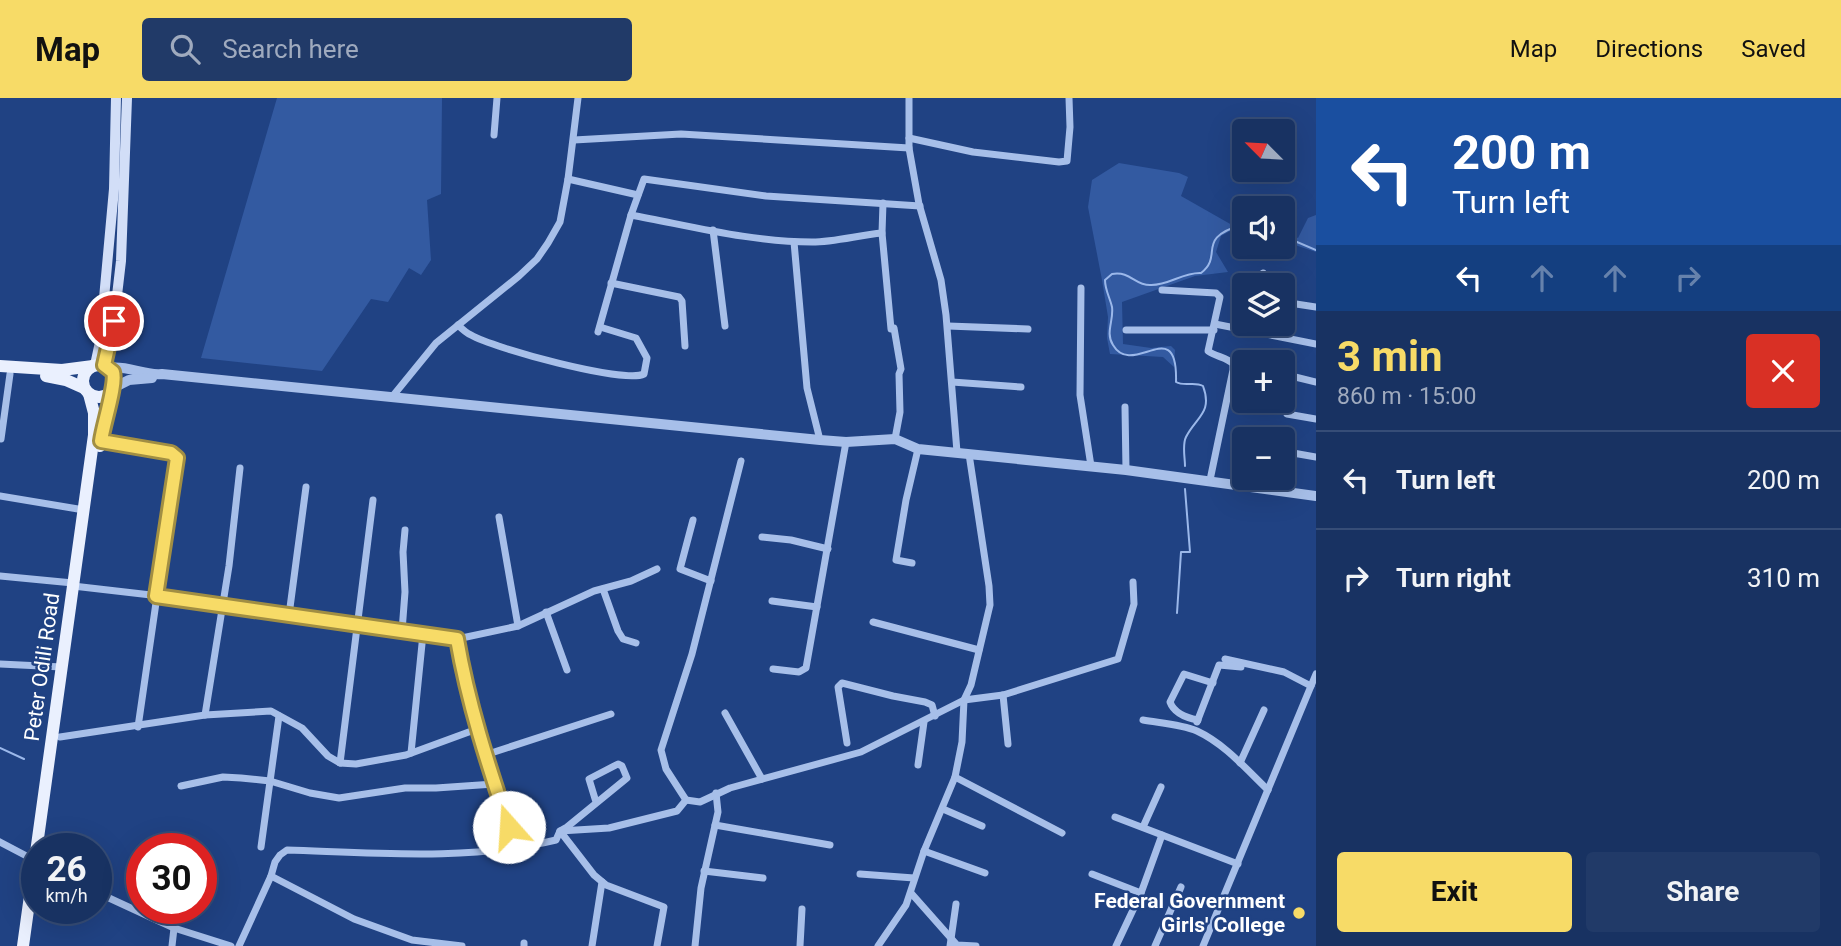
<!DOCTYPE html>
<html lang="en">
<head>
<meta charset="utf-8">
<style>
  body { margin:0; font-family:Roboto,sans-serif; background:#213a68; color:#f1f3f6; height:100vh; display:flex; flex-direction:column; font-size:26px; white-space:nowrap }
  * { box-sizing:border-box; margin:0 }
  p { font-size:23px; color:#9faabe }
  .icon { flex:none; width:38px; height:38px; fill:none; stroke:currentColor; stroke-width:2; stroke-linecap:round; stroke-linejoin:round }
  .map { position:relative; flex:1; overflow:hidden }
  .side { display:flex; flex-direction:column; background:#183262; width:525px }
  .side>* { flex:none }
  .guide { background:#1a4fa0; color:#fff; overflow:hidden }
  .needle { width:46px; rotate:294deg }
  .controls { position:absolute; left:1232px; top:21px; display:grid; gap:14px }
  .controls a { display:grid; place-items:center; width:63px; height:63px; border-radius:7px; background:#183262; box-shadow:0 7px 28px #0002,0 0 0 2px #364d77; font-size:35px }
  .speed { position:absolute; left:21px; top:735px; display:flex; gap:14px; font-size:35px; font-weight:700; text-align:center }
  .speed>* { display:grid; place-content:center; width:91px; height:91px; border-radius:50%; background:#183262; box-shadow:0 7px 28px #0002,0 0 0 2px #364d77; line-height:1 }
  .speed small { font-size:18px; font-weight:400 }
  .speed .limit { border:10px solid #d22; background:#fff; color:#111 }
  .pin { position:absolute; display:grid; place-items:center; width:60px; height:60px; color:#fff; margin:-30px; border:4px solid #fff; border-radius:50%; box-shadow:0 2px 7px #0007 }
  .me { position:absolute; width:77px; margin:-38px; rotate:341deg; stroke-linejoin:round; filter:drop-shadow(0 0 5px #0008) }
  .turn { display:flex; align-items:center; gap:24px; height:147px; padding:0 21px; font-size:32px }
  .turn .icon { width:91px; height:91px; stroke-width:2.5 }
  .turn b { display:block; font-size:49px; line-height:60px }
  .lanes { display:flex; align-items:center; height:66px; padding:0 21px; background:#0003; justify-content:center; gap:35px; direction:ltr }
  .lanes .off { opacity:.35 }
  .round { display:grid; place-items:center; flex:none; width:74px; height:74px; border-radius:7px; background:#213a68 }
  .head { display:flex; align-items:center; justify-content:space-between; height:119px; padding:0 21px }
  h1 { font-size:42px; font-weight:700; line-height:52px; color:#f7db67 }
  .cta { display:flex; gap:14px; margin-top:auto; padding:14px 21px }
  .cta a { flex:1; height:80px; border-radius:7px; background:#f7db67; color:#111; font-size:28px; font-weight:700; line-height:80px; text-align:center }
  .cta a+a { background:#213a68; color:#f1f3f6 }
  ul { padding:0; list-style:none }
  li { display:flex; align-items:center; gap:21px; height:98px; padding:0 21px; border-top:2px solid #364d77 }
  li div { flex:1 }
  li b { display:block; font-size:26px }
  li em { font-style:normal }
  header { display:flex; align-items:center; gap:42px; box-sizing:border-box; height:98px; padding:0 35px; background:#f7db67; color:#111 }
  header strong { font-size:33px }
  nav { display:flex; gap:38px; margin-inline-start:auto; font-size:24px }
  .search { width:490px; height:63px; background:#213a68; display:flex; align-items:center; gap:18px; box-sizing:border-box; padding:0 24px; border-radius:7px; color:#9faabe; font-size:26px }
  main { display:flex; flex:1; min-height:0 }
  .map>svg:first-child { display:block }
  .green { fill:#335aa1 }
  .lines { fill:none; stroke-linecap:round; stroke-linejoin:round }
  .stream { stroke:#9bb8ea; stroke-width:2 }
  .minor { stroke:#a7bfe9; stroke-width:7 }
  .tertiary { stroke:#a7bfe9; stroke-width:10 }
  .secondary { stroke:#d2def7; stroke-width:10 }
  .primary { stroke:#eaf0fe; stroke-width:12 }
  .route-casing { stroke:#a18e43; stroke-width:18 }
  .route { stroke:#f7db67; stroke-width:12 }
  .poi-dot { fill:#f7db67; stroke:#204283; stroke-width:2.5 }
  .labels { text-anchor:middle; dominant-baseline:central; stroke-width:5; stroke-linejoin:round; paint-order:stroke }
  .street-label { font-size:21px; fill:#fff; stroke:#204283 }
  .poi-label { font-size:21px; font-weight:bold; fill:#fff; stroke:#204283; text-anchor:end }
</style>
</head>
<body>
<header>
<strong>Map</strong>
<div class="search"><svg class="icon" aria-label="search" viewBox="0 0 24 24"><circle cx="10" cy="10" r="6"/><path d="M15 15l6 6"/></svg>Search here</div>
<nav><a>Map</a><a>Directions</a><a>Saved</a></nav>
</header>
<main>
<div class="map">
<svg width="1316" height="848" viewBox="0 0 1316 848">
  <rect width="100%" height="100%" fill="#204283"/>
  <!-- green -->
  <g class="green">
    <polygon points="277,0 442,0 441,96 427,102 431,162 421,177 409,170 388,204 371,201 322,273 201,260"/>
    <polygon points="1119,65 1179,75 1188,79 1181,98 1232,127 1244,117 1244,132 1230,133 1221,138 1216,154 1228,174 1195,178 1122,204 1123,246 1151,250 1171,248 1175,252 1174,269 1163,259 1110,256 1107,240 1108,219 1102,182 1088,109 1092,82"/>
    <polygon points="1316,117 1316,154 1283,143 1283,133 1298,140 1308,120"/>
  </g>
  <g class="lines">
    <!-- stream -->
    <g class="stream">
      <polyline points="1283,138 1316,152"/>
      <path d="M1185 368C1185 359 1182 347 1186 339 1196 319 1213 315 1203 288 1194 283 1185 289 1176 284 1178 214 1133 281 1113 247 1105 235 1114 222 1112 209 1110 200 1105 192 1105 182L1112 176C1131 173 1134 187 1150 187 1168 188 1183 174 1201 175 1225 156 1193 141 1244 126"/>
      <polyline points="1177,515 1181,454 1190,454 1185,391"/>
      <polyline points="0,650 24,661"/>
    </g>
    <!-- minor -->
    <g class="minor">
      <polyline points="909,0 909,50 919,106 941,182 946,217 957,354"/>
      <polyline points="494,37 497,0"/>
      <polyline points="909,40 973,54 1059,64 1067,63 1070,29 1069,0"/>
      <polyline points="574,42 681,36 909,50"/>
      <polyline points="568,81 638,97"/>
      <polyline points="883,105 882,135 891,231 894,230 901,271 899,276 900,314 895,341"/>
      <path d="M631 117C691 128 751 144 812 144 835 144 859 137 882 135"/>
      <polyline points="713,132 725,228"/>
      <polyline points="794,144 807,290 820,342"/>
      <polyline points="611,185 679,199 682,203 685,248"/>
      <polyline points="1260,187 1263,175"/>
      <polyline points="1081,190 1080,297 1091,368"/>
      <path d="M1162 192 1216 195 1220 199 1208 253C1216 259 1227 259 1233 266V272L1210 382"/>
      <polyline points="1283,204 1316,209"/>
      <polyline points="1215,226 1316,246"/>
      <path d="M458 227C462 231 466 235 471 237 493 250 624 286 644 276L647 260 636 240 600 229"/>
      <polyline points="948,228 1028,231"/>
      <polyline points="1126,232 1214,232"/>
      <polyline points="598,234 631,117 644,81 766,98 920,108"/>
      <polyline points="1283,276 1316,284"/>
      <polyline points="952,284 1021,289"/>
      <polyline points="392,299 436,245 519,178 537,161 548,145 560,124 568,81 578,0"/>
      <polyline points="1125,309 1126,372"/>
      <polyline points="1287,316 1316,321"/>
      <polyline points="1,341 10,276"/>
      <polyline points="101,343 171,355 177,360 138,629"/>
      <polyline points="1293,355 1316,359"/>
      <polyline points="0,398 84,412"/>
      <polyline points="499,419 518,528"/>
      <polyline points="693,422 680,471 711,483"/>
      <polyline points="762,439 791,442 828,451"/>
      <polyline points="912,465 896,462 906,402 918,351"/>
      <polyline points="0,478 73,485"/>
      <polyline points="73,488 203,503 457,541 518,528 594,493 631,483 657,471"/>
      <polyline points="603,491 618,533 623,541 636,545"/>
      <polyline points="772,503 817,509"/>
      <polyline points="546,514 567,572"/>
      <polyline points="289,517 306,389"/>
      <polyline points="873,524 979,552"/>
      <polyline points="402,533 405,494 403,454 405,432"/>
      <path d="M457 541C470 613 493 681 516 750"/>
      <polyline points="1225,561 1284,574 1311,588"/>
      <polyline points="0,566 62,569"/>
      <polyline points="773,571 799,574 806,570 846,344"/>
      <polyline points="1003,597 1008,646"/>
      <polyline points="725,615 762,681"/>
      <polyline points="205,617 229,468 240,370"/>
      <path d="M1143 622C1160 625 1181 626 1197 633 1225 646 1246 671 1268 692"/>
      <path d="M1198 622C1187 620 1174 615 1170 604L1184 576 1213 585"/>
      <polyline points="1197,624 1219,567 1241,569"/>
      <polyline points="60,639 205,617 271,613 302,630 328,658 340,665 356,666 406,657 477,631"/>
      <polyline points="847,645 838,589 842,585 893,598 925,604 932,607 935,618"/>
      <polyline points="411,655 423,536"/>
      <polyline points="485,657 611,616"/>
      <polyline points="340,665 373,402"/>
      <polyline points="1240,665 1264,612"/>
      <polyline points="918,667 924,624"/>
      <polyline points="955,679 1062,735"/>
      <polyline points="181,688 223,679 241,680 270,683 310,695 339,700 405,690 436,690 494,686"/>
      <polyline points="686,702 700,704 730,690 861,654 964,602 1003,597 1118,561 1134,506 1133,484"/>
      <polyline points="686,702 666,671 661,652 692,556 741,363"/>
      <polyline points="596,704 589,681 618,666 622,668 627,680 567,729 560,733 594,777 606,787 664,809 657,848"/>
      <polyline points="943,711 982,728"/>
      <polyline points="1115,719 1238,766"/>
      <polyline points="715,727 830,747"/>
      <polyline points="1143,729 1161,689"/>
      <polyline points="0,744 36,763"/>
      <polyline points="261,749 279,618"/>
      <polyline points="924,753 985,775"/>
      <polyline points="704,773 763,780"/>
      <polyline points="860,776 914,780"/>
      <polyline points="1092,776 1141,795"/>
      <polyline points="271,778 354,821 412,842 462,848"/>
      <polyline points="96,794 174,830 231,848"/>
      <polyline points="911,795 957,847 976,848"/>
      <polyline points="172,848 174,830"/>
      <path d="M239 848 271 778 275 764 280 757 287 752C377 755 468 763 556 742L560 733 609 730 677 713 686 702"/>
      <polyline points="524,848 524,845"/>
      <polyline points="592,848 602,784"/>
      <polyline points="695,848 701,790 718,714 716,695"/>
      <polyline points="800,848 802,811"/>
      <polyline points="878,848 906,807 924,753 955,679 962,644 964,602 971,587 990,507 989,488 969,356"/>
      <polyline points="950,848 956,806"/>
      <polyline points="1116,848 1141,795 1162,737"/>
      <polyline points="1155,848 1181,789"/>
      <polyline points="1203,848 1316,576"/>
    </g>
    <!-- tertiary -->
    <g class="tertiary">
      <path d="M109 270C128 267 144 278 162 276L820 342 846 344 895 341 918 351 1126 372 1316 398"/>
      <polyline points="113,290 129,282 152,280"/>
    </g>
    <!-- secondary -->
    <g class="secondary">
      <polyline points="95,267 100,244 114,91 116,0"/>
      <polyline points="104,267 114,223 121,163 127,0"/>
    </g>
    <!-- primary -->
    <g class="primary">
      <circle cx="99" cy="283" r="16"/>
      <polyline points="0,268 62,272 93,268"/>
      <polyline points="46,278 66,282 84,290"/>
      <polyline points="100,348 111,293"/>
      <polyline points="23,848 94,337 94,315 89,296"/>
    </g>
  </g>
  <g class="lines">
    <defs>
      <path id="route" d="M114 223 104 267 113 274C117 285 103 327 101 343L171 355 177 360 156 498 457 541C468 605 488 667 509 729"/>
    </defs>
    <!-- route casing -->
    <use href="#route" class="route-casing"/>
    <!-- route -->
    <use href="#route" class="route"/>
  </g>
  <!-- markers -->
  <circle class="poi-dot" cx="1299" cy="815" r="7"/>
  <g class="labels">
    <!-- street labels -->
    <g class="street-label">
      <text transform="translate(42 569) rotate(-82)">Peter Odili Road</text>
    </g>
    <!-- poi labels -->
    <g class="poi-label">
      <text x="1285" y="803">Federal Government<tspan x="1285" dy="24">Girls' College</tspan></text>
    </g>
  </g>
</svg>
<div class="controls">
<a><svg class="needle" viewBox="-14 -14 28 28"><path d="M0-13l5 13h-10z" fill="#e53935"/><path d="M0 13l5-13h-10z" fill="#9faabe"/></svg></a>
<a><svg class="icon" aria-label="sound" viewBox="0 0 24 24"><path d="M4 9h4l5-4v14l-5-4H4zM17 9q2 3 0 6"/></svg></a>
<a><svg class="icon" aria-label="layers" viewBox="0 0 24 24"><path d="M12 4l9 5-9 5-9-5zM3 14l9 5 9-5"/></svg></a>
<a>+</a>
<a>−</a>
</div>
<div class="speed"><div>26<small>km/h</small></div><div class="limit">30</div></div>
<div class="pin" style="left:114px;top:223px;background:#d93025"><svg class="icon" aria-label="arrive" viewBox="0 0 24 24"><path d="M6 21V4h12l-3 4 3 4H6"/></svg></div>
<svg class="me" style="left:509px;top:729px" viewBox="-20 -20 40 40"><circle r="19" fill="#fff"/><path d="M0-13L10 11 0 6-10 11z" fill="#f7db67"/></svg>
</div>
<section class="side">
<div class="guide">
<div class="turn"><svg class="icon" aria-label="left" viewBox="0 0 24 24"><path d="M17 20v-9H6M10 6l-5 5 5 5"/></svg><div><b>200 m</b>Turn left</div></div>
<div class="lanes"><svg class="icon" aria-label="left" viewBox="0 0 24 24"><path d="M17 20v-9H6M10 6l-5 5 5 5"/></svg><svg class="icon off" aria-label="ahead" viewBox="0 0 24 24"><path d="M12 20V5M6 11l6-6 6 6"/></svg><svg class="icon off" aria-label="ahead" viewBox="0 0 24 24"><path d="M12 20V5M6 11l6-6 6 6"/></svg><svg class="icon off" aria-label="right" viewBox="0 0 24 24"><path d="M7 20v-9h11M14 6l5 5-5 5"/></svg></div>
</div>
<div class="head"><div><h1>3 min</h1><p>860 m · 15:00</p></div><a class="round" style="background:#d93025;color:#fff"><svg class="icon" aria-label="close" viewBox="0 0 24 24"><path d="M6 6l12 12M18 6L6 18"/></svg></a></div>
<ul>
<li><svg class="icon" aria-label="left" viewBox="0 0 24 24"><path d="M17 20v-9H6M10 6l-5 5 5 5"/></svg><div><b>Turn left</b></div><em>200 m</em></li>
<li><svg class="icon" aria-label="right" viewBox="0 0 24 24"><path d="M7 20v-9h11M14 6l5 5-5 5"/></svg><div><b>Turn right</b></div><em>310 m</em></li>
</ul>
<div class="cta"><a>Exit</a><a>Share</a></div>
</section>
</main>
</body>
</html>
